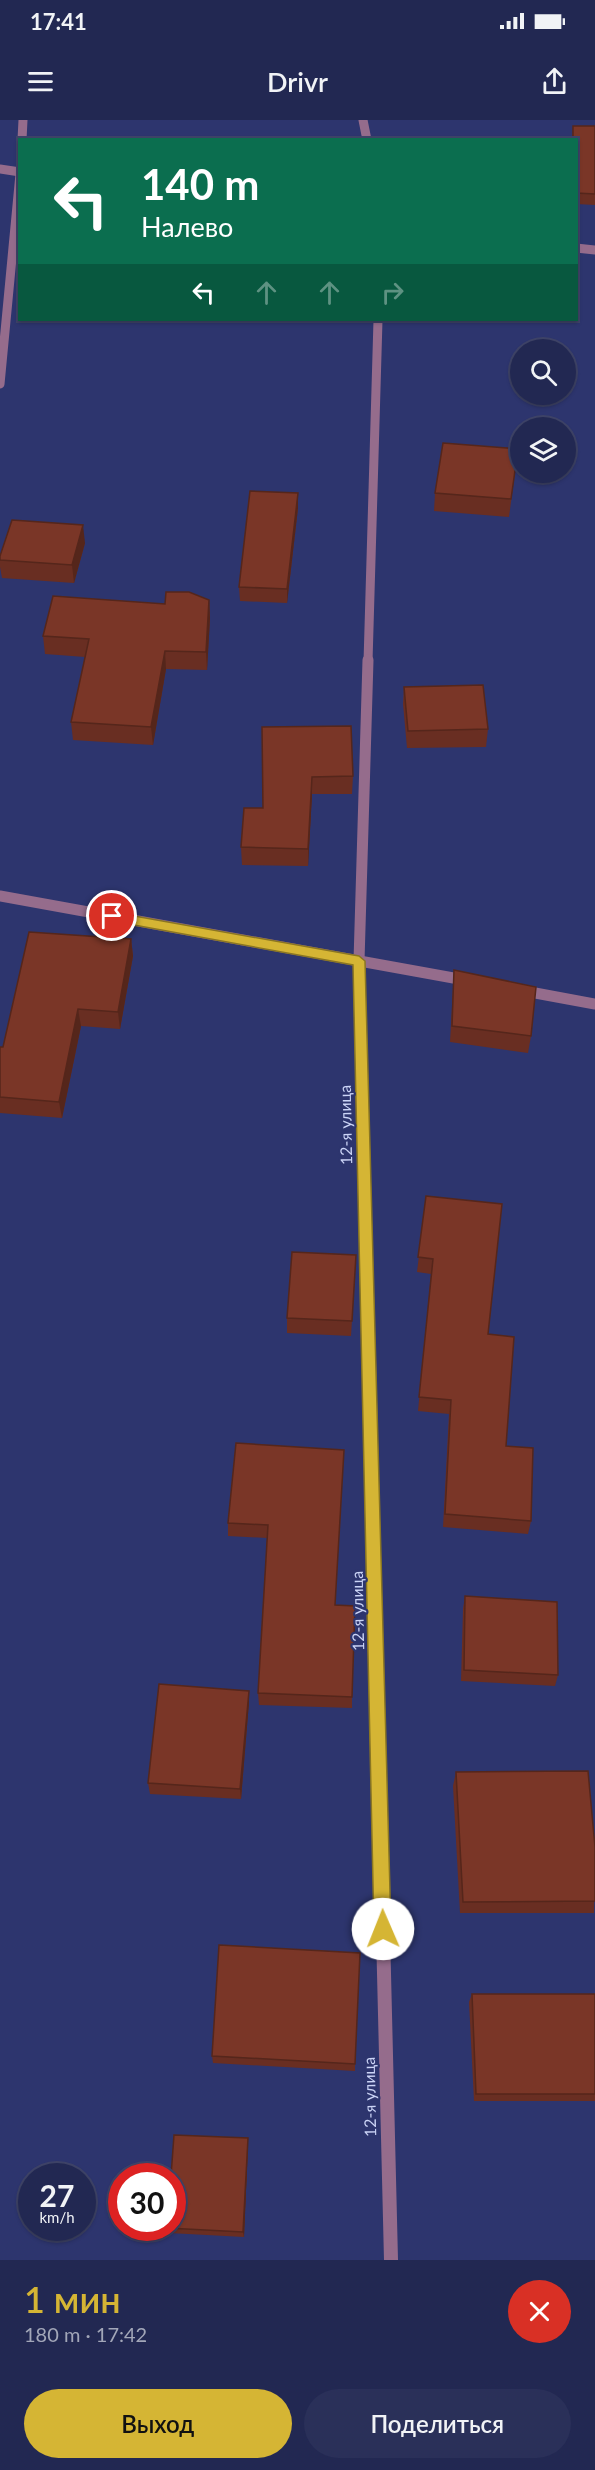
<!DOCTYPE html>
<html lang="ru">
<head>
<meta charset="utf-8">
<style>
  body { margin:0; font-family:Lato,sans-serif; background:#2a3059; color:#f1f3f6; height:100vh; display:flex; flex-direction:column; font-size:22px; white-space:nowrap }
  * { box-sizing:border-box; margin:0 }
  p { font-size:20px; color:#a2a6b8 }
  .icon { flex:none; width:33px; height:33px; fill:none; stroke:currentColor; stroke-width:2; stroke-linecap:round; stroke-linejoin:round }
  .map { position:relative; height:2140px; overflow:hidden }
  .details { display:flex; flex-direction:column; background:#222852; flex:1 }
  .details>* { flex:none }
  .guide { position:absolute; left:18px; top:18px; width:560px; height:183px; border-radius:0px; box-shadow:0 2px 4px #0004,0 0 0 2px #3f4469; background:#0b6e4f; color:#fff; overflow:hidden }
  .controls { position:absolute; left:510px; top:219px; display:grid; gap:12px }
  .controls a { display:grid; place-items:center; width:66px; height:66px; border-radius:50%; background:#222852; box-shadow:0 2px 4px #0004,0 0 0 2px #3f4469; font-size:30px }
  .speed { position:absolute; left:18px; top:2043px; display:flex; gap:12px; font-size:30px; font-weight:700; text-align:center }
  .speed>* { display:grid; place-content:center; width:78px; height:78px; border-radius:50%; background:#222852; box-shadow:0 2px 4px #0004,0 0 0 2px #3f4469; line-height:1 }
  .speed small { font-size:15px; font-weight:400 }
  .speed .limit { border:9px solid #d22; background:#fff; color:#111 }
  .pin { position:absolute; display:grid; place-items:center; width:51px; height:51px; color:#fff; margin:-26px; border:3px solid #fff; border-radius:50%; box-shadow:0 2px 6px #0007 }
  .me { position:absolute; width:66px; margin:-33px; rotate:359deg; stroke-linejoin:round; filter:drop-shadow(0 0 4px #0008) }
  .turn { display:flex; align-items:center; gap:21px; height:126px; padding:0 24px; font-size:27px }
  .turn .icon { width:78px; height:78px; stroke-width:2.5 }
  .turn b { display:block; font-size:42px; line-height:51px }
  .lanes { display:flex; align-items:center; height:57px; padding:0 24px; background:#0003; justify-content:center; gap:30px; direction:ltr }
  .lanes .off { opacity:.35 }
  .round { display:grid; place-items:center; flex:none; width:63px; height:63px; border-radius:32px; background:#2a3059 }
  .headline { display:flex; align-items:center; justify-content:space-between; height:102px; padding:0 24px }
  h1 { font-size:36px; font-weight:600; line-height:45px; color:#d5b534 }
  .primary-button { display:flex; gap:12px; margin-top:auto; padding:12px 24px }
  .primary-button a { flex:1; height:69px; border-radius:36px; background:#d5b534; color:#111; font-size:24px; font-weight:600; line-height:69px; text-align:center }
  .primary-button a+a { background:#2a3059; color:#f1f3f6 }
  .status { display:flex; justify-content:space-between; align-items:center; height:42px; padding:0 30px; background:#222852; direction:ltr }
  .status svg { height:16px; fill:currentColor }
  header { display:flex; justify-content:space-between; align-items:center; height:78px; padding:0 24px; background:#222852; font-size:27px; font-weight:600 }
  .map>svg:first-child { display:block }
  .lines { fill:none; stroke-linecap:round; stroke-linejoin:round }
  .minor-far2 { stroke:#956c8c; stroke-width:9 }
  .minor-far1 { stroke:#956c8c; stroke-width:11 }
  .minor { stroke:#956c8c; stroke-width:14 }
  .wall { fill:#692e22 }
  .shaded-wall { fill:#55261b }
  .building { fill:#7a3627; stroke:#55261b; stroke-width:1.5 }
  .route { fill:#d5b534; stroke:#8a7622; stroke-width:1.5 }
  .labels { text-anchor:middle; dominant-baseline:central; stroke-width:4.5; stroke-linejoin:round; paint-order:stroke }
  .street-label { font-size:16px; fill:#cbd4f6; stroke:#2d356e }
</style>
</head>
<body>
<div class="status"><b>17:41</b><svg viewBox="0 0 49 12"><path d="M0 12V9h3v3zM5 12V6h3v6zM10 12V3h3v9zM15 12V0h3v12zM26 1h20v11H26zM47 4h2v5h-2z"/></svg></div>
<header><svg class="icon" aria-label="menu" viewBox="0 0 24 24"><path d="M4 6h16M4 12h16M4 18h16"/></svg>Drivr<svg class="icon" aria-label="share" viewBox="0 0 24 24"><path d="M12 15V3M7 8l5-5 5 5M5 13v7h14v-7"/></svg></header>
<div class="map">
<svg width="595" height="2140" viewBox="0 0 595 2140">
  <rect width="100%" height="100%" fill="#2d356e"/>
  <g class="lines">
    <!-- minor-far2 -->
    <g class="minor-far2">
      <polyline points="363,0 367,20"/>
      <polyline points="22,20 23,0"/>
      <polyline points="0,49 20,52"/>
      <polyline points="576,128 595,130"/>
      <polyline points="0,264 20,54"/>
      <polyline points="368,542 378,200"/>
    </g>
    <!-- minor-far1 -->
    <g class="minor-far1">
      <polyline points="368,540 359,841 369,1240"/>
      <polyline points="0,776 470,861"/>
      <polyline points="519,870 595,884"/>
    </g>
    <!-- minor -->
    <polyline class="minor" points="369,1239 391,2140"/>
  </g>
  <!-- wall -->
  <g class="wall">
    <polygon points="573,6 595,6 595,85 576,84 576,20 572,20"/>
    <polygon points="518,329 509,397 434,391 435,373"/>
    <polygon points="298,388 287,483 240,481 239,467"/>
    <polygon points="85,423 74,463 2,458 0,447 0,436"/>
    <polygon points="209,480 210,498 207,550 166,549 153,625 73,620 71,602 85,537 45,534 43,516 165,484"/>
    <polygon points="404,567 488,609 486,627 407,628 403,584"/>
    <polygon points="262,607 353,656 352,674 312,674 308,746 242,745 241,727 263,688"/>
    <polygon points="131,819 133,836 120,909 81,906 62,998 0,993 0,927 3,927"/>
    <polygon points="454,850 531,916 528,933 450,922"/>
    <polygon points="426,1076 488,1214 506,1326 531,1401 528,1414 443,1407 449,1294 418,1291 431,1154 417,1152"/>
    <polygon points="356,1135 351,1216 287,1213 287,1198"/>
    <polygon points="236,1323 335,1485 352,1577 352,1588 259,1585 258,1573 267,1418 228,1416 228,1403"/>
    <polygon points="465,1476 558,1555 555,1566 461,1561 463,1489"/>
    <polygon points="249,1582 241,1679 150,1674 148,1663"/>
    <polygon points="456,1652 595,1727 594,1793 460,1793 453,1666"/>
    <polygon points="472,1874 595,1874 595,1981 474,1981 469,1882"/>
    <polygon points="212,1936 355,1944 355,1951 213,1943"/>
    <polygon points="248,2024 244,2117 169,2113 167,2108"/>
  </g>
  <!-- shaded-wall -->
  <g class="shaded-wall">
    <polygon points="298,373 298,388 287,483 287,469"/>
    <polygon points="83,405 85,423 74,463 72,445"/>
    <polygon points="209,480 210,498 207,550 206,532"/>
    <polygon points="165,531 166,549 153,625 151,607"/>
    <polygon points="312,657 312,674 308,746 308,729"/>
    <polygon points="131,819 133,836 120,909 118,892"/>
    <polygon points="78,889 81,906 62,998 59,982"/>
    <polygon points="249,1571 249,1582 241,1679 240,1669"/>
    <polygon points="248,2018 248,2024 244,2117 243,2112"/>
  </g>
  <!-- building -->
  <g class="building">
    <polygon points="573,6 595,6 595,74 576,73 576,20 573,20"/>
    <polygon points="443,323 518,329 511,379 435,373"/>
    <polygon points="250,371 298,373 287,469 239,467"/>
    <polygon points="12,400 83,405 72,445 0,440 0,436"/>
    <polygon points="166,472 189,472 209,480 206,532 165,531 151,607 71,602 89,519 43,516 53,476 165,484"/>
    <polygon points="483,565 488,609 408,611 404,567"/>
    <polygon points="351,606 353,656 312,657 308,729 241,727 244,688 263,688 262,607"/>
    <polygon points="29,812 131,819 118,892 78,889 59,982 0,977 0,927 3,927"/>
    <polygon points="454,850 536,867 531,916 452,906"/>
    <polygon points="426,1076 502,1084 488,1214 514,1217 506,1326 533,1328 531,1401 445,1394 451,1280 419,1277 433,1139 418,1137"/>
    <polygon points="292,1132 356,1135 352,1201 287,1198"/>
    <polygon points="236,1323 344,1330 335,1485 355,1486 352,1577 258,1573 268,1405 228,1403"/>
    <polygon points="465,1476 557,1482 558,1555 464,1550"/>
    <polygon points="159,1564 249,1571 240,1669 148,1663"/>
    <polygon points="588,1651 595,1727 595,1781 463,1782 456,1652"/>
    <polygon points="219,1825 360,1833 355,1944 212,1936"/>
    <polygon points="472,1874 595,1874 595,1974 476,1974"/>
    <polygon points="174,2015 248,2018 243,2112 167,2108 172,2108 172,2056 171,2056"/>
  </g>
  <!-- route -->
  <polygon class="route" points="112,792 359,836 365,841 391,1809 389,1815 383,1818 377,1815 374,1809 353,845 112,801 106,796"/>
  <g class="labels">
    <!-- street labels -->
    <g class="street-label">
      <text transform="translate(345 1005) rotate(-91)">12-я улица</text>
      <text transform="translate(357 1491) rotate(-91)">12-я улица</text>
      <text transform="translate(369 1977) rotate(-91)">12-я улица</text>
    </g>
  </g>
</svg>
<div class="controls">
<a><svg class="icon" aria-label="search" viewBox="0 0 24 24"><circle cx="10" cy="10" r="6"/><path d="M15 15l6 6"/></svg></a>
<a><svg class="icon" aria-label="layers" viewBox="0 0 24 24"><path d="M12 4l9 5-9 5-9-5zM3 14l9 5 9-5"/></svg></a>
</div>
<div class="speed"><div>27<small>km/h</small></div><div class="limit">30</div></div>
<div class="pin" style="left:112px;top:796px;background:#d93025"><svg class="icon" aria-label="arrive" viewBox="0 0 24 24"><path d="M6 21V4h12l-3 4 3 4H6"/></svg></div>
<svg class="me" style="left:383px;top:1809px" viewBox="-20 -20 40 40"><circle r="19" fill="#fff"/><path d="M0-13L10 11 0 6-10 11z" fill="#d5b534"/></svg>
<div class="guide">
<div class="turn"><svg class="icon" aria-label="left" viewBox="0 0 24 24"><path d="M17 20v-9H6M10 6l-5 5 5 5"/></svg><div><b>140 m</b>Налево</div></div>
<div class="lanes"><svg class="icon" aria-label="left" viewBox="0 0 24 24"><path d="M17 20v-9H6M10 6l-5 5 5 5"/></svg><svg class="icon off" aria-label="ahead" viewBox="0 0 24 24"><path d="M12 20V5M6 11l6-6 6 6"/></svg><svg class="icon off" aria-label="ahead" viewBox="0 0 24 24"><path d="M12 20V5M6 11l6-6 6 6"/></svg><svg class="icon off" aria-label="right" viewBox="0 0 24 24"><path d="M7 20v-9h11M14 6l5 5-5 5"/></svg></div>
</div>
</div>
<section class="details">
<div class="headline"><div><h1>1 мин</h1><p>180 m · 17:42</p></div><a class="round" style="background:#d93025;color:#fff"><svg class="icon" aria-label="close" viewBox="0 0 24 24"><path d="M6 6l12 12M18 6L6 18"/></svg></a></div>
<div class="primary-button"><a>Выход</a><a>Поделиться</a></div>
</section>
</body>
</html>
